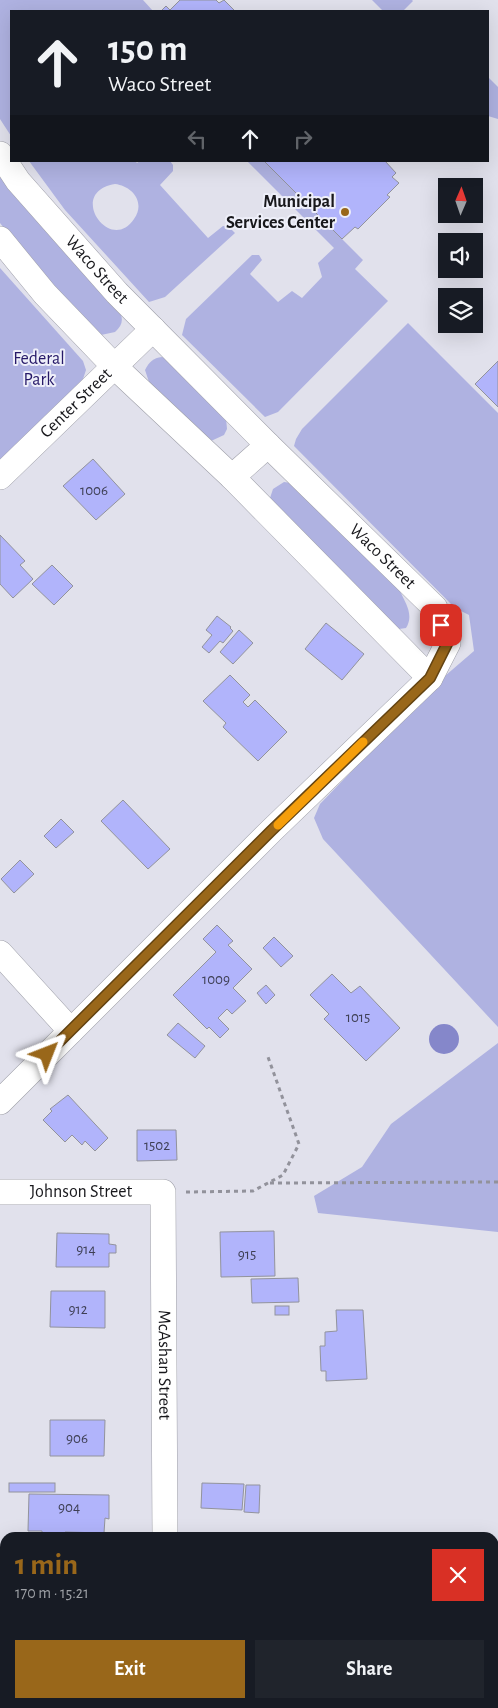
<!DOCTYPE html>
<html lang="en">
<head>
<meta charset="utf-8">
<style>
  body { margin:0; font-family:"Alegreya Sans",sans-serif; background:#20242c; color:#f1f3f6; height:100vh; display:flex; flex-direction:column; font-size:19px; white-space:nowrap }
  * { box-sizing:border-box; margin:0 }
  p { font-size:16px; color:#9ea1a6 }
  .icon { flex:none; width:28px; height:28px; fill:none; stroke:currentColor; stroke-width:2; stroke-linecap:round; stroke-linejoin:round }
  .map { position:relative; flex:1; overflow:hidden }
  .side { position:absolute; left:0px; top:1532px; width:499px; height:176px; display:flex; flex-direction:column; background:#171b24; border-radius:15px 15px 0 0; box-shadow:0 5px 20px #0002 }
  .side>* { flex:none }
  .top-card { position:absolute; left:10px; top:10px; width:479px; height:152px; border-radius:0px; box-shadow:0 5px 20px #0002; background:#171b24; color:#f1f3f6; overflow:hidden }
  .needle { width:32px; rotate:2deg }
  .tools { position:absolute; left:438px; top:178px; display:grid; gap:10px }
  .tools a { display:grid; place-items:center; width:45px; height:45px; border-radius:0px; background:#171b24; box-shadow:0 5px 20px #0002; font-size:25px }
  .pin { position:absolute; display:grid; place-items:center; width:42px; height:42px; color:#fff; margin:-21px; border-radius:10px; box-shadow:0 2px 8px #0006 }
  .me { position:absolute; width:55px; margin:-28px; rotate:45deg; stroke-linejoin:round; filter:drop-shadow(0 0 4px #0008) }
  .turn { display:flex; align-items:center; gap:18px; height:105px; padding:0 15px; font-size:22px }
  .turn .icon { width:65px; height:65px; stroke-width:2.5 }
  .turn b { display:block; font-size:35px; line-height:42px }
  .lanes { display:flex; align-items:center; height:48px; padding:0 15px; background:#0003; justify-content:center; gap:25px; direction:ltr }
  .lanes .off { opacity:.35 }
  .round { display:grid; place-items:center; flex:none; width:52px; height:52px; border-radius:0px; background:#20242c }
  .overview { display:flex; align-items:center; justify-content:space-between; height:85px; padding:0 15px }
  h1 { font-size:30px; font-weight:700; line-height:38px; color:#99671a }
  .primary-button { display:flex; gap:10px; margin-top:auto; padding:10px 15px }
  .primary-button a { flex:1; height:58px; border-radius:0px; background:#99671a; color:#fff; font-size:20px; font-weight:700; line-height:58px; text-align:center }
  .primary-button a+a { background:#20242c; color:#f1f3f6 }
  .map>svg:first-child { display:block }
  .green { fill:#afb2e1; fill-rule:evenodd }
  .water { fill:#8587ca }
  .building { fill:#b1b4fb; stroke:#92939c }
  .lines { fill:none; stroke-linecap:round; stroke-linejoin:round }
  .minor-casing { stroke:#9e9fa8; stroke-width:26 }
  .path { stroke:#92929b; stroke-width:3; stroke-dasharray:4 4; stroke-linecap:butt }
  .minor { stroke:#fff; stroke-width:25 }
  .route-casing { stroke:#634311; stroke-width:12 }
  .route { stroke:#99671a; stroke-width:9 }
  .slow { stroke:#f59e0b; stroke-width:9 }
  .poi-dot { fill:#99671a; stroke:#eeeff9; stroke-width:2 }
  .labels { text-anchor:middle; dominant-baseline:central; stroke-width:4; stroke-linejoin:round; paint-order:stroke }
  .number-label { font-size:15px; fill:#3e3f54 }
  .poi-label { font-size:18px; font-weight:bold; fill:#18181c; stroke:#eeeff9; text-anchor:end }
  .street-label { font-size:18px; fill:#18181c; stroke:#eeeff9 }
  .park-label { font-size:18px; fill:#261968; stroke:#eeeff9 }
</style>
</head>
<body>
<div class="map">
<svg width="498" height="1708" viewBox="0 0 498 1708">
  <rect width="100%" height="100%" fill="#e1e1ec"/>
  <!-- green -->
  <g class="green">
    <polygon points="0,0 143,0 153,11 11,11 11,136 0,119"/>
    <polygon points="372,0 412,0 413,1 403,11 383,11"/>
    <polygon points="488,77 498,87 498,119 488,116"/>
    <path d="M29 161H135L137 163 140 161H170L173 165V171L160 185 208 238 223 226 229 227 235 233 165 297 149 302 65 210ZM115 184C132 186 146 202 134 219 110 255 66 192 115 184Z"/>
    <polygon points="247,161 264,161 363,260 355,269 388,301 278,412 265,417 182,335 186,319 252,255 259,255 262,260 250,274 278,302 292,291 302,298 322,277 318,263 334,248"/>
    <path d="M0 171C36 220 75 267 118 309 124 318 123 325 115 332L101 335 35 267 0 223Z"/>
    <polygon points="0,268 83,361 86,370 82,382 0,462"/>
    <polygon points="408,323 498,413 498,1027 323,839 314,818 320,804 438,682 474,651 469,615 455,608 294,446 296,439 302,429"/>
    <path d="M162 357 167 359 226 418 227 429 224 435 211 441 149 382 145 370C149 362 153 358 162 357Z"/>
    <path d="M284 482 291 483 400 591C406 604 414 615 406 628L399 629 269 501 273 489Z"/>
    <polygon points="498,1043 498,1232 318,1213 314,1196 362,1167 391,1124"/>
  </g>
  <!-- water -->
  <circle class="water" cx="444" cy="1039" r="15"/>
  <!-- building -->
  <g class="building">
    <polygon points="180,0 216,0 219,3 224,0 235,11 161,11 166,6 170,10"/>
    <polygon points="264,161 385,161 396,173 392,177 399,183 387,195 390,197 358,229 355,227 342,239"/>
    <polygon points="498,361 498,407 475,384"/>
    <polygon points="93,459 125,494 96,520 63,486"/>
    <polygon points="0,535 25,561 20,565 33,579 13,598 0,584"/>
    <polygon points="52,565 73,586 54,605 32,584"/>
    <polygon points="217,616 231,627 230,628 233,631 223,643 220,641 209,653 202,647 212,635 206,630"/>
    <polygon points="326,623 364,654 342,680 305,649"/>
    <polygon points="239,630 253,643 233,664 220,652"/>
    <polygon points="230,675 250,695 243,702 248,707 255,700 287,732 258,761 223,727 226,723 203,701"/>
    <polygon points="123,800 170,849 148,869 101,821"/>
    <polygon points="61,819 74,832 56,848 44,836"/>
    <polygon points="20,860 34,874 14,893 1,879"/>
    <polygon points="217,925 233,941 228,945 252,969 233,988 246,1001 232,1014 227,1009 218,1018 229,1029 220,1038 209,1027 207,1029 173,995 216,952 203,939"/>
    <polygon points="274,937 293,956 281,967 263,948"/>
    <polygon points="332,974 351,993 360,986 400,1028 366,1061 324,1019 329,1014 310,995"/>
    <polygon points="266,985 275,995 266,1004 257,993"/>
    <polygon points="178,1023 205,1046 195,1058 167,1035"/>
    <polygon points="68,1095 108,1138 95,1151 85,1141 82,1145 72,1135 65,1142 43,1120 52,1111 50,1109"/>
    <polygon points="137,1130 176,1130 177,1160 137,1161"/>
    <polygon points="274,1231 275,1276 221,1277 220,1232"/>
    <polygon points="57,1233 109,1234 109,1244 116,1245 116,1253 109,1253 109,1267 56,1267"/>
    <polygon points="298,1278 299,1302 252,1303 251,1279"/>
    <polygon points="51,1291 105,1291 105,1328 50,1327"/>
    <rect x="275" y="1306" width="14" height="9"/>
    <polygon points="336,1310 363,1310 367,1379 326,1381 326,1371 321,1371 320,1346 325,1346 325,1332 337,1331"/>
    <polygon points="50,1420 105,1420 104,1456 50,1456"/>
    <rect x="9" y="1483" width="46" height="9"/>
    <polygon points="202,1483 244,1484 242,1510 201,1508"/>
    <polygon points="246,1485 260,1485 259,1513 244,1512"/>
    <polygon points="29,1494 109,1495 109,1519 105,1518 104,1533 65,1532 65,1538 42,1538 42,1531 28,1531"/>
  </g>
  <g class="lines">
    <defs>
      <g id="minor">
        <path id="s1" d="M0 154 18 181 117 293 268 445 435 608 448 643 430 678 271 831 0 1102"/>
        <polyline points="0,239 45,294 115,367 232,477 430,678"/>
        <path id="s2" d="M0 477 153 329"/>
        <polyline points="232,477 268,445"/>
        <polyline points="0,953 71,1031"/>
        <path id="s3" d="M0 1192H163L165 1538"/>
        <polyline points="494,1703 498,1703"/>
        <polyline points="0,1704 297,1704"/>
      </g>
    </defs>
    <!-- minor casing -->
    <use href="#minor" class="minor-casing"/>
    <!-- path -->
    <g class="path">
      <polyline points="270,1183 498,1182"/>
      <polyline points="186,1192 253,1191 283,1175 299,1144 268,1057"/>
    </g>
    <!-- minor -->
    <use href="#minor" class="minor"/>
  </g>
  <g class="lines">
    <defs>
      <polyline id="route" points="47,1054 271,831 430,678 448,642 441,625"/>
    </defs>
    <!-- route casing -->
    <use href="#route" class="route-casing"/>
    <!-- route -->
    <use href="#route" class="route"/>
    <!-- slow -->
    <polyline class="slow" points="278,825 363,742"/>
  </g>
  <!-- markers -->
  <circle class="poi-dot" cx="345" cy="212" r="5"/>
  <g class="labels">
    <!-- number labels -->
    <g class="number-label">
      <text x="94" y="490">1006</text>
      <text x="216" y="979">1009</text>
      <text x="358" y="1017">1015</text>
      <text x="157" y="1145">1502</text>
      <text x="86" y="1249">914</text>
      <text x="247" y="1254">915</text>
      <text x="78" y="1309">912</text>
      <text x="77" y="1438">906</text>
      <text x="69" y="1507">904</text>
    </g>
    <!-- poi labels -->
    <g class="poi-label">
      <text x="335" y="202">Municipal<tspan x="335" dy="21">Services Center</tspan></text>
    </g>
    <!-- street labels -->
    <g class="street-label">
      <text stroke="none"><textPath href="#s1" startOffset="151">Waco Street</textPath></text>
      <text stroke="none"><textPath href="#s2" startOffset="106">Center Street</textPath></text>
      <text stroke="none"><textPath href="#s1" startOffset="556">Waco Street</textPath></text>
      <text stroke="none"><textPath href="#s3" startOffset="81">Johnson Street</textPath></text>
      <text stroke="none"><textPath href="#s3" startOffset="336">McAshan Street</textPath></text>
    </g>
    <!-- park labels -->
    <g class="park-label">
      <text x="39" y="359">Federal<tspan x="39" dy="21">Park</tspan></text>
    </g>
  </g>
</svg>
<div class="tools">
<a><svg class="needle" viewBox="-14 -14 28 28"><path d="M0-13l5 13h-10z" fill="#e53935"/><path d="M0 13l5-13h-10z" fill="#9ea1a6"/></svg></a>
<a><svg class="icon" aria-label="sound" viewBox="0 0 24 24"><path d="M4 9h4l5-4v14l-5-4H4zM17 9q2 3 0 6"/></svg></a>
<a><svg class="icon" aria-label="layers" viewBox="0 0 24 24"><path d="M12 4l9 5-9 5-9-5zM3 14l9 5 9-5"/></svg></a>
</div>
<div class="pin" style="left:441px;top:625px;background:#d93025"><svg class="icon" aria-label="arrive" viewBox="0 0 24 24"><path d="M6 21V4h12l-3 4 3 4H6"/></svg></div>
<svg class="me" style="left:47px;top:1054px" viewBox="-20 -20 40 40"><path d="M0-17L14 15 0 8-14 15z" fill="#99671a" stroke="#fff" stroke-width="4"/></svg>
<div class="top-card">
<div class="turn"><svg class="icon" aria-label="ahead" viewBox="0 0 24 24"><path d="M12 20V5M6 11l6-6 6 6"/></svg><div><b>150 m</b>Waco Street</div></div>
<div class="lanes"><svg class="icon off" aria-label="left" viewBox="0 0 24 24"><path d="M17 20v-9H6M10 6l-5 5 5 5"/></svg><svg class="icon" aria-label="ahead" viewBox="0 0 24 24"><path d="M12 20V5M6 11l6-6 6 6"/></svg><svg class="icon off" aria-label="right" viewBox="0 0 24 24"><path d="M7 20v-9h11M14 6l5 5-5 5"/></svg></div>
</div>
<section class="side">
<div class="overview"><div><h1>1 min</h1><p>170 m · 15:21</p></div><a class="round" style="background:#d93025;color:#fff"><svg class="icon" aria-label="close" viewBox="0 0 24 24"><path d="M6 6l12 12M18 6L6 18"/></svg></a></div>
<div class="primary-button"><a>Exit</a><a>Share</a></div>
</section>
</div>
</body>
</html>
